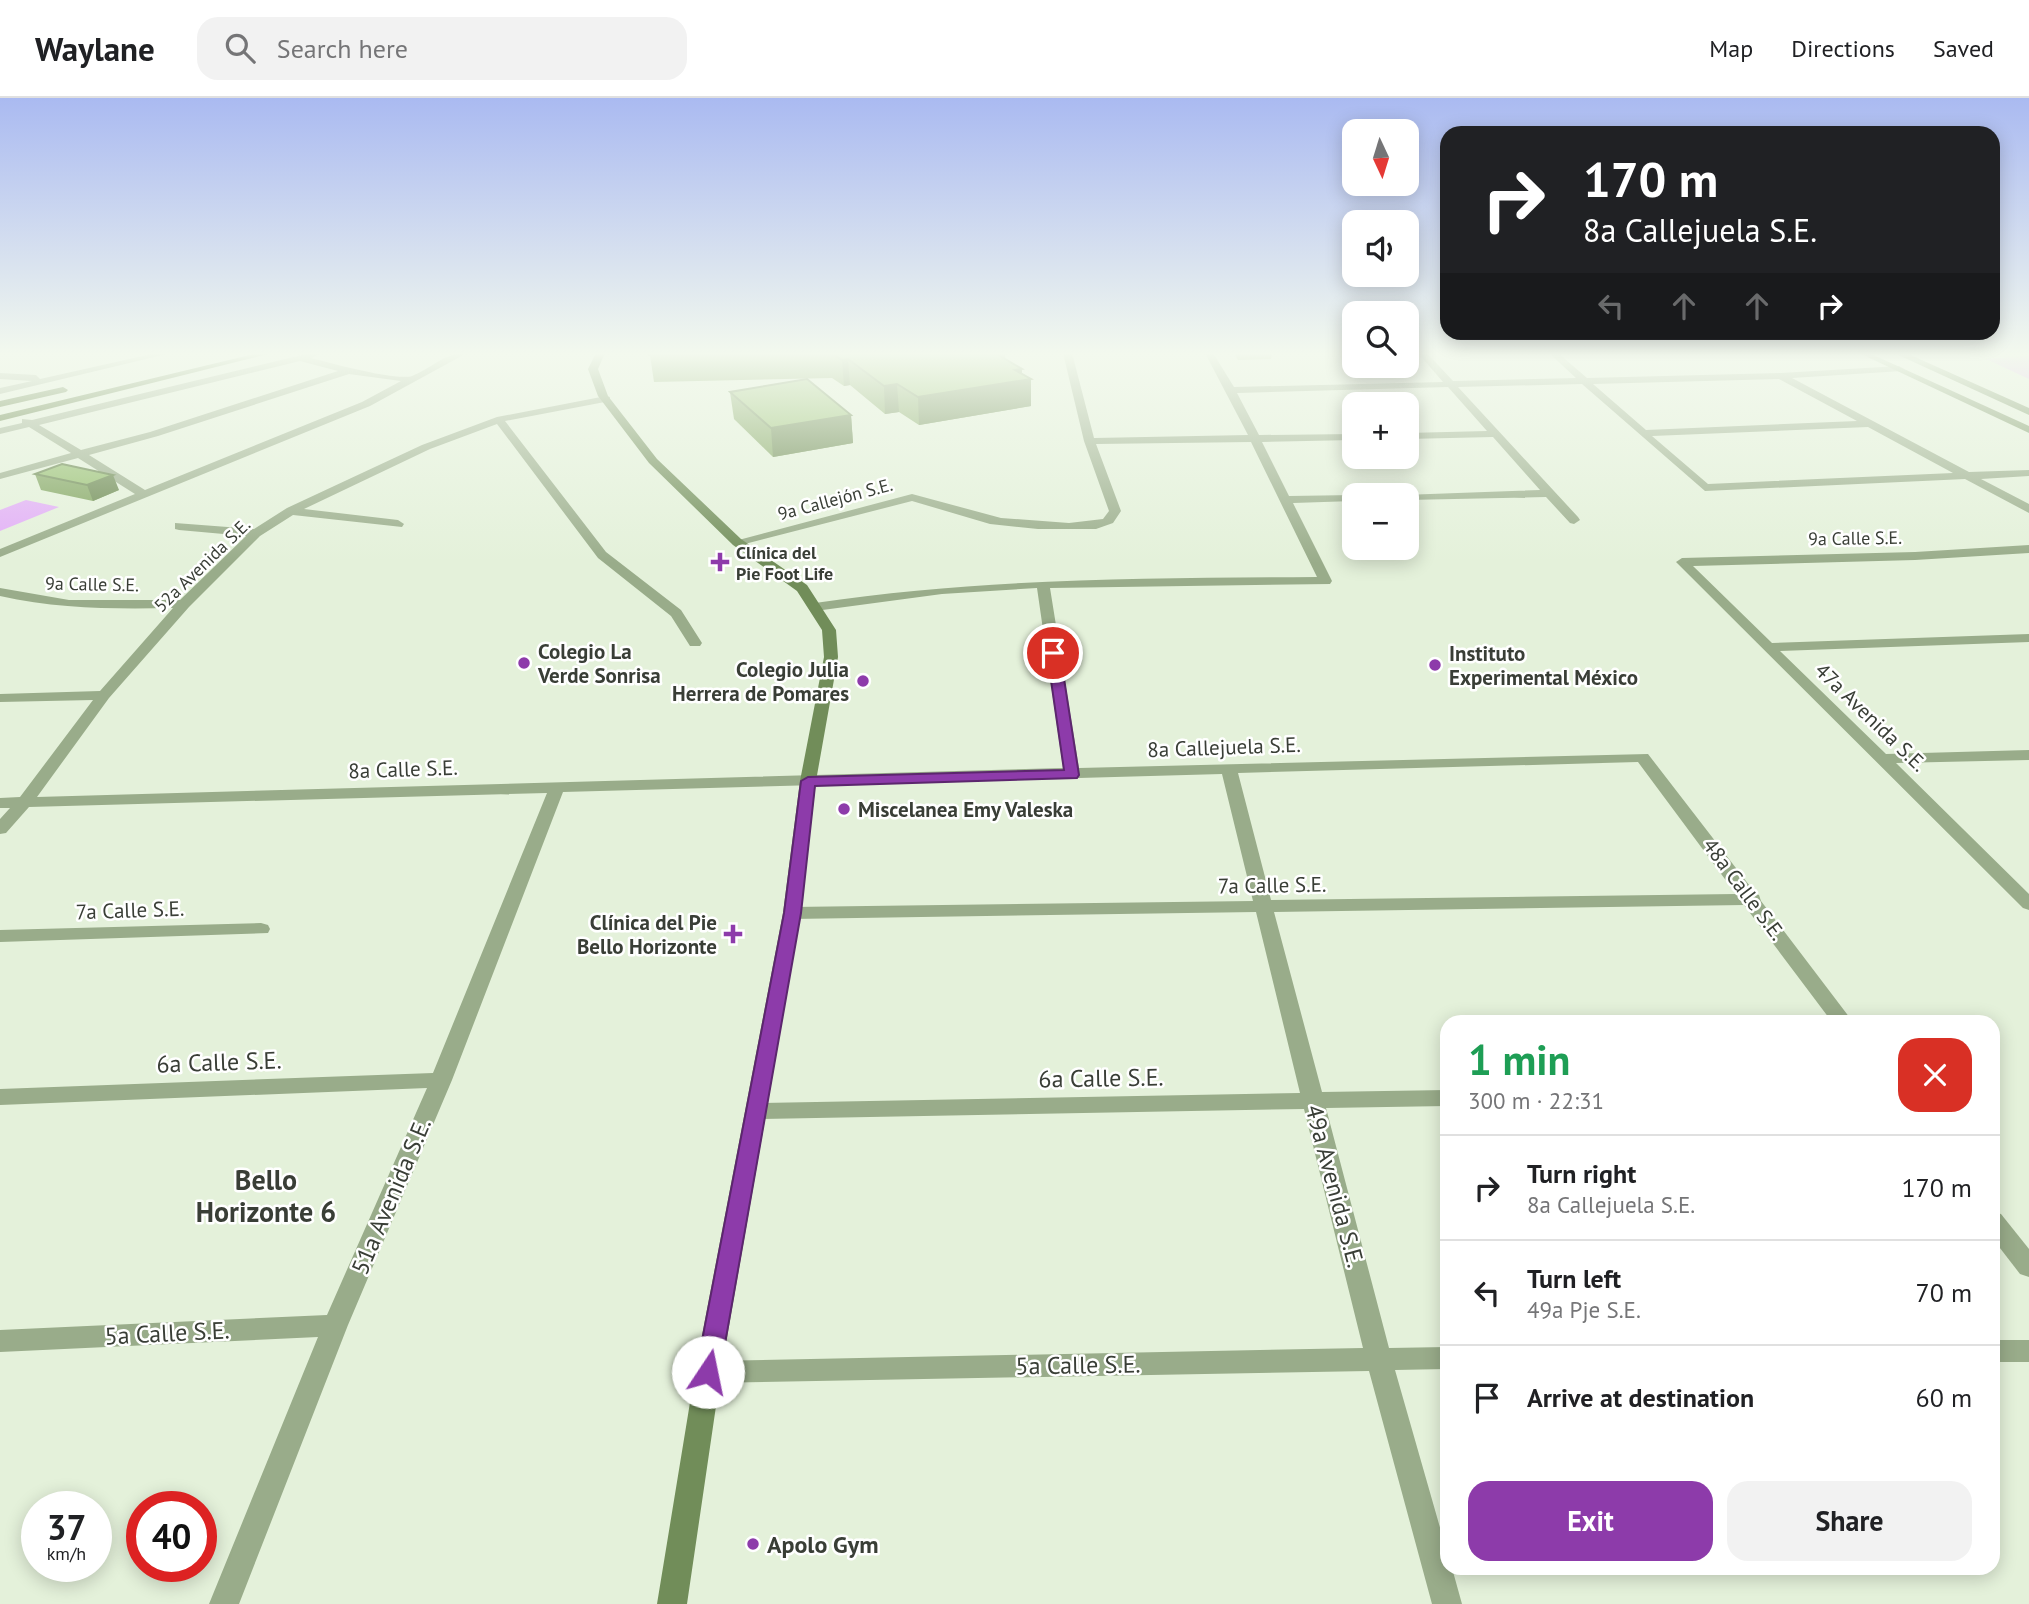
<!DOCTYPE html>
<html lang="en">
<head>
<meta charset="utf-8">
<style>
  body { margin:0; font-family:"PT Sans",sans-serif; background:#f2f2f2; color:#202124; height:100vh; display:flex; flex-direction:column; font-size:26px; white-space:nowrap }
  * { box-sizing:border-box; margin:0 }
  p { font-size:23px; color:#757577 }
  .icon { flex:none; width:38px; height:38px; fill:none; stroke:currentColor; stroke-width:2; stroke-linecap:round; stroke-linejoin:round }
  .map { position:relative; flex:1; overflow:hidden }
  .panel { position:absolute; left:1440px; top:917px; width:560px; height:560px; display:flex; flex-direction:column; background:#fff; border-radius:21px; box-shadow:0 4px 18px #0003 }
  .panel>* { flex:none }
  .hud { position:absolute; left:1440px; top:28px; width:560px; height:214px; border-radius:21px; box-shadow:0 4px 18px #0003; background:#202124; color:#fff; overflow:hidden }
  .needle { width:46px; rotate:176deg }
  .controls { position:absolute; left:1342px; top:21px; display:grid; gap:14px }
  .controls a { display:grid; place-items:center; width:77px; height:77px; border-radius:14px; background:#fff; box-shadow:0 4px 18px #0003; font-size:35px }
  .speed { position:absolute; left:21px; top:1393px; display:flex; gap:14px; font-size:35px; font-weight:700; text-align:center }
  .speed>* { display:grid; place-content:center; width:91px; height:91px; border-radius:50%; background:#fff; box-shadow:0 4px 18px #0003; line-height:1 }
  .speed small { font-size:18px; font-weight:400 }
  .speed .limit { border:10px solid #d22; background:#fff; color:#111 }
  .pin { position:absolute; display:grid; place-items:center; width:60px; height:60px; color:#fff; margin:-30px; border:4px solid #fff; border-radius:50%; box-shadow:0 2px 7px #0007 }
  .me { position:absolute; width:77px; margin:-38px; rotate:11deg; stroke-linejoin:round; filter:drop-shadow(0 0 5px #0008) }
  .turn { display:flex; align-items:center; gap:24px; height:147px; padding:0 28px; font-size:32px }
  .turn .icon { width:91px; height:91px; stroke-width:2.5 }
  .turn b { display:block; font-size:49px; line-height:60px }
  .lanes { display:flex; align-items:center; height:66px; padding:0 28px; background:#0003; justify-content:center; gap:35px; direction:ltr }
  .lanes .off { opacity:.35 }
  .round { display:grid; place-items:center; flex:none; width:74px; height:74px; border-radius:21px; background:#f2f2f2 }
  .overview { display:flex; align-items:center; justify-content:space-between; height:119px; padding:0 28px }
  h1 { font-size:42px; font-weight:800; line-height:52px; color:#1e9e55 }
  .cta { display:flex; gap:14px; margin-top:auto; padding:14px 28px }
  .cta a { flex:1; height:80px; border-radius:21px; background:#8d3baa; color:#fff; font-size:28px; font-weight:800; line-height:80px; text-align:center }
  .cta a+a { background:#f2f2f2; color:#202124 }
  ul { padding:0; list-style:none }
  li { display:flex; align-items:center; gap:21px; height:105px; padding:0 28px; border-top:2px solid #e0e0e0 }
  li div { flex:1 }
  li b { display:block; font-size:26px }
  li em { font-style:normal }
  header { display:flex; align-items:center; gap:42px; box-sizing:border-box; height:98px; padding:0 35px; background:#fff; border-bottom:2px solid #e0e0e0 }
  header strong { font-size:33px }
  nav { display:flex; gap:38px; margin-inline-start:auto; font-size:24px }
  .search { width:490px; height:63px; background:#f2f2f2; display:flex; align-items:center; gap:18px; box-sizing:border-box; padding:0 24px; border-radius:21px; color:#757577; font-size:26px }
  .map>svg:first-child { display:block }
  .green { fill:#e2acf8 }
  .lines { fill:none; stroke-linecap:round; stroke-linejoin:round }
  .street { fill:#99ac8a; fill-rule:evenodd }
  .secondary { fill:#718d59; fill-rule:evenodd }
  .primary { fill:#557635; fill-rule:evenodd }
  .wall { fill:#7ea25c }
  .shaded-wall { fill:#66844b }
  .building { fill:#92bc6b; stroke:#66844b; stroke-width:2 }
  .route { fill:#8d3baa; stroke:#5c266e; stroke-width:2 }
  .poi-dot { fill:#8d3baa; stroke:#fff; stroke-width:2.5 }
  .labels { text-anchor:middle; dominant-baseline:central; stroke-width:5; stroke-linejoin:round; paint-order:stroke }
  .far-street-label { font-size:18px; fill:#393e36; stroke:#fff }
  .far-poi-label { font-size:18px; font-weight:bold; fill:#393e36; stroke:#fff; text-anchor:start }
  .poi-label { font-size:21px; font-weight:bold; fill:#393e36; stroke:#fff; text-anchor:start }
  .street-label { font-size:21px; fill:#393e36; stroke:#fff }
  .near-street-label { font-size:24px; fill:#393e36; stroke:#fff }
  .near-poi-label { font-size:24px; font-weight:bold; fill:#393e36; stroke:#fff; text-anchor:start }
  .near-neighbourhood-label { font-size:28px; font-weight:bold; fill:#393e36; stroke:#fff }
</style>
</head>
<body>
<header>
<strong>Waylane</strong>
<div class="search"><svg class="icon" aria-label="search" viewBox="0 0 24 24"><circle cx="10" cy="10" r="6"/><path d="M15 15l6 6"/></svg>Search here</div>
<nav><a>Map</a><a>Directions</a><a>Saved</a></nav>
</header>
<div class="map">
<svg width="2029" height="1506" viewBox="0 0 2029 1506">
  <rect width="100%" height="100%" fill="#e4f1da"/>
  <!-- green -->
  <g class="green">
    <polygon points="2029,258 2029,281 1986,261"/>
    <polygon points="26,402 59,409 0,433 0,412"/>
  </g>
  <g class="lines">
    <!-- street -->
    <g class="street">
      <polygon points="156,255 171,255 0,296 0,290 32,283 0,281 0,275 36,277 40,281"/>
      <path d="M310 255H323L311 260C330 265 396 283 412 278 431 271 447 253 467 255L370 308 0 459V451L135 396 78 360 0 381V375L71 355 29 329 0 336V330L22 325V321L32 322ZM300 263 338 273 150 334 81 352 39 327ZM349 276 401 283 362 304 145 392 89 357 158 338Z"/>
      <path d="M1063 255H1072L1094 340 1248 337 1205 255H1213L1234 289 1443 284 1418 255H1427L1453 283 1576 280 1549 255H1558L1587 280 1781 275 1899 268 1904 271 1902 273 1792 280 1969 374 2029 372V378L1981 381 2029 406V415L1965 381 1705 393 1582 286 1458 289 1578 419 1580 422 1574 426 1570 425 1546 399 1407 402V397H1403L1540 392 1493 339 1407 341V335L1487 333 1448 289 1237 295 1259 337 1354 336V342L1262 344 1289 398 1354 397H1357H1354V403L1293 405 1332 483 1330 486 1050 490 1079 670 1648 656 1756 796 1759 797 1761 803 1853 924H1832L1744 807 1274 814 1322 994 1447 992V1008L1326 1010 1389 1250 1447 1249V1271L1395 1272 1447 1454V1470H1452L1462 1506H1432L1369 1273 708 1285 699 1282 695 1274 699 1266 708 1263 1363 1250 1304 1011 756 1021 748 1019 745 1013 748 1007 756 1005 1300 995 1256 814 792 821 783 815 792 809 1253 803 1222 676 563 694 452 982 348 1227 239 1506H209L318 1239 0 1254V1232L327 1217 427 990 0 1007V991L433 975 547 695 29 709 6 735 0 736V721L10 710H0V700L20 699 93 602 0 604V596L100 593 173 510C114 511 58 511 0 498V490L69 502H180L246 438 179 432 175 431V425L254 431 287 410 422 347 497 319 606 298 610 299V303L505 323 606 454 681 512 702 545 700 548H690L671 518 598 460 497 326 430 351 304 411 398 422 404 426 402 429 293 417 260 438 189 509 109 600 37 699 1063 670 1037 490 942 496 815 513 808 509 815 505C982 480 1148 480 1317 479L1251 344 1096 346 1121 413 1113 425 1096 431H1038L990 426 912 403 737 448 731 444 912 396 1001 420 1069 425 1103 421 1109 413 1084 343ZM1779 281 1857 323 1646 332 1593 286ZM1868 329 1953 375 1708 386 1652 338ZM1638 664 1736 796 1271 802 1238 675Z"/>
      <polygon points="2029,447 2029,455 1915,462 1693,468 1772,545 2029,536 2029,544 1780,553 1886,656 2029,652 2029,662 1896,665 2029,796 2029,812 2023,810 1676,464 1682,460 1915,454"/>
      <polygon points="261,825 268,827 270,831 268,835 0,844 0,832"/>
      <polygon points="1993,1114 2001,1116 2029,1151 2029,1179 2020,1176 1993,1141"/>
      <rect x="1993" y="1242" width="36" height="22"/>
    </g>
    <!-- secondary -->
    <g class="secondary">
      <polygon points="596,255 605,255 598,271 608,298 657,361 741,441 807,487 836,532 838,559 816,683 801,815 721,1274 687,1506 657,1506 695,1274 783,815 800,683 824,559 822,532 797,493 733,447 649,365 598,298 588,271"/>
      <polygon points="1859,255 1869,255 2029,328 2029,335"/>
      <polygon points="1894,255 1906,255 2029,310 2029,317"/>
    </g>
    <!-- primary -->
    <g class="primary">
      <polygon points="258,255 272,255 0,323 0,317"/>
      <polygon points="63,289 68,292 66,294 0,309 0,303"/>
    </g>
  </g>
  <!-- wall -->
  <g class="wall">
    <polygon points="652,255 1005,255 1005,260 1022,276 1031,308 919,327 899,314 885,316 850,287 844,288 832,280 654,284 650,257"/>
    <polygon points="1234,255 1272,255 1271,261 1238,262"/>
    <polygon points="730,294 851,317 853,345 773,359 734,321"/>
    <polygon points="35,376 119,392 93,403 41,392"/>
  </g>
  <!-- shaded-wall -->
  <g class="shaded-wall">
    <polygon points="848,261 850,287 844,288 842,262"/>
    <polygon points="1022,271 1022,282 1031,281 1031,308 919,327 918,299"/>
    <polygon points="897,286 899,314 885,316 884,288"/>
    <polygon points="851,317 853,345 773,359 771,330"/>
    <polygon points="113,377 119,392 93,403 87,387"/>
  </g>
  <!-- building -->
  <g class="building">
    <polygon points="652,255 783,255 650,257"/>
    <polygon points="832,255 995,255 1022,271 1015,272 1031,281 918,299 897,286 884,288 848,261 842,262"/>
    <polygon points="807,281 851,317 771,330 730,294"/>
    <polygon points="62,366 113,377 87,387 35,376"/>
  </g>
  <!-- sky -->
  <linearGradient id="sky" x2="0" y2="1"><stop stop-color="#aabaf1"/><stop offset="0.55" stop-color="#f3f9ee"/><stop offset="1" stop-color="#f3f9ee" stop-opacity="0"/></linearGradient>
  <rect width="2029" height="465" fill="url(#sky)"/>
  <!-- route -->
  <polygon class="route" points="1053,551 1060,555 1079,677 1077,680 815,688 801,815 720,1274 716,1282 708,1285 699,1282 696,1274 784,815 801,683 808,679 1064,672 1047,555"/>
  <!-- markers -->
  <g class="poi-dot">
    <path d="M716.5 453.5h7v7h7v7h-7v7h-7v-7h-7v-7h7z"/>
    <circle cx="524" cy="565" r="7"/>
    <circle cx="1435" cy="567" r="7"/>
    <circle cx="863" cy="583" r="7"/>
    <circle cx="844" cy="711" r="7"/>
    <path d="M729.5 825.5h7v7h7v7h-7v7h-7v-7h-7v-7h7z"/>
    <circle cx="753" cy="1446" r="7"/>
  </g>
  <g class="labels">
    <!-- far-street labels -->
    <g class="far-street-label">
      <text transform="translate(835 401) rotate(-15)">9a Callejón S.E.</text>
      <text transform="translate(1855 440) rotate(-1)">9a Calle S.E.</text>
      <text transform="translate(202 467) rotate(-44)">52a Avenida S.E.</text>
      <text transform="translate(92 486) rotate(1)">9a Calle S.E.</text>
    </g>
    <!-- far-poi labels -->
    <g class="far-poi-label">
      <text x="736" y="454">Clínica del<tspan x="736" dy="21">Pie Foot Life</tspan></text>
    </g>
    <!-- poi labels -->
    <g class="poi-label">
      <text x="538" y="553">Colegio La<tspan x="538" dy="24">Verde Sonrisa</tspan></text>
      <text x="1449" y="555">Instituto<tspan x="1449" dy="24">Experimental México</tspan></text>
      <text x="849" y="571" text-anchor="end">Colegio Julia<tspan x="849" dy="24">Herrera de Pomares</tspan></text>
      <text x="858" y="711">Miscelanea Emy Valeska</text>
      <text x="717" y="824" text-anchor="end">Clínica del Pie<tspan x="717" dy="24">Bello Horizonte</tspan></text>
    </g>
    <!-- street labels -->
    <g class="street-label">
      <text transform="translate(1871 619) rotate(44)">47a Avenida S.E.</text>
      <text transform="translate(1224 649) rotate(-2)">8a Callejuela S.E.</text>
      <text transform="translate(403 671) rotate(-2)">8a Calle S.E.</text>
      <text transform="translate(1272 787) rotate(-1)">7a Calle S.E.</text>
      <text transform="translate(1744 791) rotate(53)">48a Calle S.E.</text>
      <text transform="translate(130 812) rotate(-2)">7a Calle S.E.</text>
    </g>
    <!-- near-street labels -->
    <g class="near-street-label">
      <text transform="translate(219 964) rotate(-2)">6a Calle S.E.</text>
      <text transform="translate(1101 980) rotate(-1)">6a Calle S.E.</text>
      <text transform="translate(1335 1088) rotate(75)">49a Avenida S.E.</text>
      <text transform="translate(391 1098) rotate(-67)">51a Avenida S.E.</text>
      <text transform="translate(167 1235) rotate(-3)">5a Calle S.E.</text>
      <text transform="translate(1078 1267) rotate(-1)">5a Calle S.E.</text>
    </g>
    <!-- near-poi labels -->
    <g class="near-poi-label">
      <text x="767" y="1446">Apolo Gym</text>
    </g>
    <!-- near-neighbourhood labels -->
    <g class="near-neighbourhood-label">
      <text x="266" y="1081">Bello<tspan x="266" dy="32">Horizonte 6</tspan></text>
    </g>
  </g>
</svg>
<div class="controls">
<a><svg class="needle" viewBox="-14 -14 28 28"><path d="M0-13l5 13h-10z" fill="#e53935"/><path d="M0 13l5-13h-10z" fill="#757577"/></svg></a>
<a><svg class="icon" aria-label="sound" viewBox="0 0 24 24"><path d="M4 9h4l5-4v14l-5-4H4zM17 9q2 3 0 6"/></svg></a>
<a><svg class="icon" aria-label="search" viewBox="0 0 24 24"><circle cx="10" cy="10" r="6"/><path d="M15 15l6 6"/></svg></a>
<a>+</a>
<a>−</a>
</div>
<div class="speed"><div>37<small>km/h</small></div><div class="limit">40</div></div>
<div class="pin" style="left:1053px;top:555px;background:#d93025"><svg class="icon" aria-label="arrive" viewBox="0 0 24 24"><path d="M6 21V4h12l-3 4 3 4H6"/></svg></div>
<svg class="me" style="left:708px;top:1274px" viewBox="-20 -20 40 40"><circle r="19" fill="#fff"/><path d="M0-13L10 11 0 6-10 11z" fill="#8d3baa"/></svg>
<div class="hud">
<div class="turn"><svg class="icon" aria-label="right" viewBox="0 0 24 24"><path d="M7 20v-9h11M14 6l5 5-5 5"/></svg><div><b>170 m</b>8a Callejuela S.E.</div></div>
<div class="lanes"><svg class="icon off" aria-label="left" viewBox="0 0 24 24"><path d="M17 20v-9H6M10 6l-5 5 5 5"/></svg><svg class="icon off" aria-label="ahead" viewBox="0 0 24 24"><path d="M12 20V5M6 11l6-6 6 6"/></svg><svg class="icon off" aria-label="ahead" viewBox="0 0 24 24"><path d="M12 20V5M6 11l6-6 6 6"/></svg><svg class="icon" aria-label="right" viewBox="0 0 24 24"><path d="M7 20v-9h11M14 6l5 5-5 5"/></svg></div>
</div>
<section class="panel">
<div class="overview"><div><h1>1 min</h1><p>300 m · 22:31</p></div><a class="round" style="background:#d93025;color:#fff"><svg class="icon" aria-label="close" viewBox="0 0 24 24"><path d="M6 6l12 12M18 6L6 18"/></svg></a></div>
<ul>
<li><svg class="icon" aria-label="right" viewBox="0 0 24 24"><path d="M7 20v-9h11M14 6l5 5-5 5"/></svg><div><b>Turn right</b><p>8a Callejuela S.E.</p></div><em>170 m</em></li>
<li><svg class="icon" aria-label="left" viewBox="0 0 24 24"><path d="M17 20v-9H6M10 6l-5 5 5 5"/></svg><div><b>Turn left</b><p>49a Pje S.E.</p></div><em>70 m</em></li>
<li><svg class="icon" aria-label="arrive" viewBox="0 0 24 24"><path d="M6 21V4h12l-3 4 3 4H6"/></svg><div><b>Arrive at destination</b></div><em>60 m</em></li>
</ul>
<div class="cta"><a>Exit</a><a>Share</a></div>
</section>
</div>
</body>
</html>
